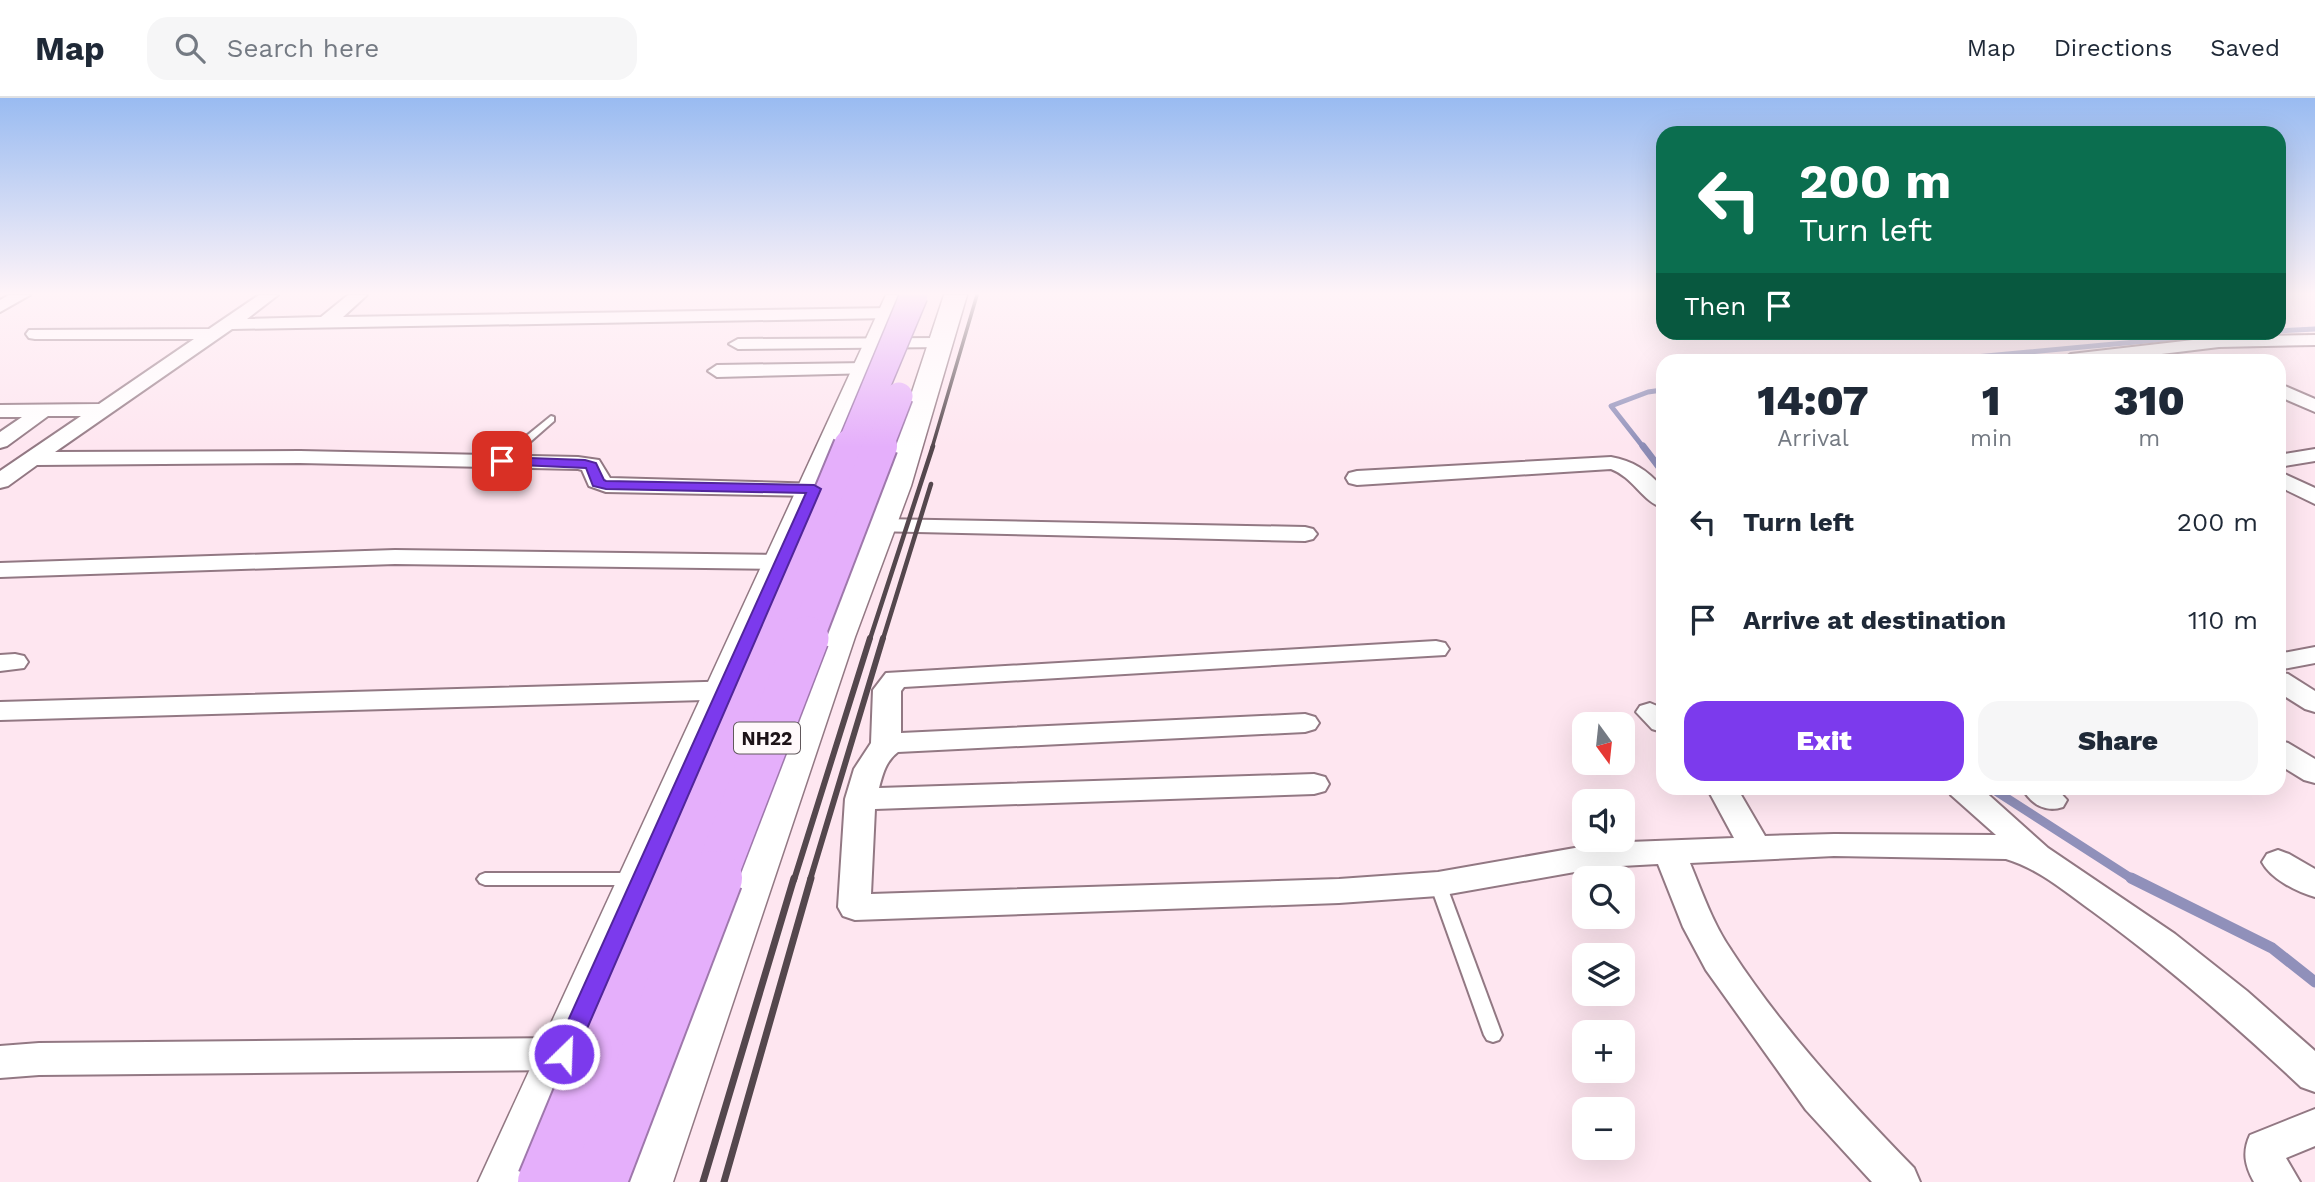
<!DOCTYPE html>
<html lang="en">
<head>
<meta charset="utf-8">
<style>
  body { margin:0; font-family:"Work Sans",sans-serif; background:#f6f6f7; color:#1f2937; height:100vh; display:flex; flex-direction:column; font-size:26px; white-space:nowrap }
  * { box-sizing:border-box; margin:0 }
  p { font-size:23px; color:#747a83 }
  .icon { flex:none; width:38px; height:38px; fill:none; stroke:currentColor; stroke-width:2; stroke-linecap:round; stroke-linejoin:round }
  .map { position:relative; flex:1; overflow:hidden }
  .drawer { position:absolute; left:1656px; top:256px; width:630px; height:441px; display:flex; flex-direction:column; background:#fff; border-radius:21px; box-shadow:0 7px 28px #0002 }
  .drawer>* { flex:none }
  .hud { position:absolute; left:1656px; top:28px; width:630px; height:214px; border-radius:21px; box-shadow:0 7px 28px #0002; background:#0b6e4f; color:#fff; overflow:hidden }
  .needle { width:46px; rotate:165deg }
  .buttons { position:absolute; left:1572px; top:614px; display:grid; gap:14px }
  .buttons a { display:grid; place-items:center; width:63px; height:63px; border-radius:14px; background:#fff; box-shadow:0 7px 28px #0002; font-size:35px }
  .pin { position:absolute; display:grid; place-items:center; width:60px; height:60px; color:#fff; margin:-30px; border-radius:14px; box-shadow:0 4px 10px #0006 }
  .me { position:absolute; width:77px; margin:-38px; rotate:24deg; stroke-linejoin:round; filter:drop-shadow(0 0 5px #0008) }
  .turn { display:flex; align-items:center; gap:24px; height:147px; padding:0 28px; font-size:32px }
  .turn .icon { width:91px; height:91px; stroke-width:2.5 }
  .turn b { display:block; font-size:49px; line-height:60px }
  .then { display:flex; align-items:center; height:66px; padding:0 28px; background:#0003; gap:14px; font-size:26px }
  .eta { display:flex; justify-content:space-evenly; align-items:center; height:119px; text-align:center }
  .eta b { font-size:42px; font-weight:800; line-height:49px }
  .button { display:flex; gap:14px; margin-top:auto; padding:14px 28px }
  .button a { flex:1; height:80px; border-radius:21px; background:#7c3aed; color:#fff; font-size:28px; font-weight:800; line-height:80px; text-align:center }
  .button a+a { background:#f6f6f7; color:#1f2937 }
  ul { padding:0; list-style:none }
  li { display:flex; align-items:center; gap:21px; height:98px; padding:0 28px }
  li div { flex:1 }
  li b { display:block; font-size:26px }
  li em { font-style:normal }
  header { display:flex; align-items:center; gap:42px; box-sizing:border-box; height:98px; padding:0 35px; background:#fff; border-bottom:2px solid #e0e1e3 }
  header strong { font-size:33px }
  nav { display:flex; gap:38px; margin-inline-start:auto; font-size:24px }
  .search { width:490px; height:63px; background:#f6f6f7; display:flex; align-items:center; gap:18px; box-sizing:border-box; padding:0 24px; border-radius:21px; color:#747a83; font-size:26px }
  .map>svg:first-child { display:block }
  .lines { fill:none; stroke-linecap:round; stroke-linejoin:round }
  .stream-far3 { stroke:#9090ba; stroke-width:5 }
  .stream-far2 { stroke:#9090ba; stroke-width:7 }
  .stream-far1 { stroke:#9090ba; stroke-width:9 }
  .stream { stroke:#9090ba; stroke-width:11 }
  .lane-casing { stroke:#927883; stroke-width:4 }
  .street-casing { stroke:#927883; stroke-width:4 }
  .secondary-casing { stroke:#927883; stroke-width:3 }
  .lane { fill:#fff; fill-rule:evenodd }
  .street { fill:#fff; fill-rule:evenodd }
  .secondary { fill:#fff; fill-rule:evenodd }
  .rail-far3 { stroke:#54474d; stroke-width:3.5 }
  .rail-far2 { stroke:#54474d; stroke-width:4.5 }
  .rail-far1 { stroke:#54474d; stroke-width:6 }
  .rail { stroke:#54474d; stroke-width:7 }
  .highway-bridge-far3-casing { stroke:#9f78ac; stroke-width:30; stroke-linecap:butt }
  .highway-bridge-far2-casing { stroke:#9f78ac; stroke-width:38; stroke-linecap:butt }
  .highway-bridge-far1-casing { stroke:#9f78ac; stroke-width:46; stroke-linecap:butt }
  .highway-bridge-casing { stroke:#9f78ac; stroke-width:58; stroke-linecap:butt }
  .highway-bridge-far3 { stroke:#e5affb; stroke-width:27 }
  .highway-bridge-far2 { stroke:#e5affb; stroke-width:34 }
  .highway-bridge-far1 { stroke:#e5affb; stroke-width:43 }
  .highway-bridge { stroke:#e5affb; stroke-width:54 }
  .route { fill:#7c3aed; stroke:#51269a; stroke-width:2 }
  .labels { text-anchor:middle; dominant-baseline:central; stroke-width:6; stroke-linejoin:round; paint-order:stroke }
  .shield { fill:#fff9fb; stroke:#61585c; stroke-width:2 }
  .shield-label { font-size:19px; font-weight:bold; fill:#1d1318 }
</style>
</head>
<body>
<header>
<strong>Map</strong>
<div class="search"><svg class="icon" aria-label="search" viewBox="0 0 24 24"><circle cx="10" cy="10" r="6"/><path d="M15 15l6 6"/></svg>Search here</div>
<nav><a>Map</a><a>Directions</a><a>Saved</a></nav>
</header>
<div class="map">
<svg width="2315" height="1084" viewBox="0 0 2315 1084">
  <rect width="100%" height="100%" fill="#fee6f0"/>
  <g class="lines">
    <!-- stream-far3 -->
    <g class="stream-far3">
      <polyline points="2278,233 2315,231"/>
      <polyline points="1943,262 2242,234"/>
      <polyline points="1644,350 1611,308 1648,294 1662,292"/>
    </g>
    <!-- stream-far2 -->
    <polyline class="stream-far2" points="1643,348 1662,373"/>
    <!-- stream-far1 -->
    <polyline class="stream-far1" points="1991,690 2134,782"/>
    <!-- stream -->
    <polyline class="stream" points="2131,780 2272,850 2315,884"/>
    <defs>
      <g id="lane">
        <polygon points="551,318 554,319 554,323 506,365 498,365 498,361"/>
        <polygon points="485,775 634,775 639,777 642,781 639,785 634,787 485,787 480,785 477,781 480,777"/>
        <polygon points="1438,780 1443,782 1446,786 1502,937 1499,942 1493,944 1487,942 1484,937 1430,786 1433,782"/>
      </g>
      <g id="street">
        <polygon points="9,197 30,197 0,214 0,202"/>
        <polygon points="259,197 278,197 247,221 321,219 348,197 367,197 343,219 890,210 899,215 890,220 232,231 55,354 300,353 578,359 599,362 610,380 822,386 825,391 822,396 814,398 606,394 589,388 582,372 578,371 300,365 37,367 8,388 0,390 0,373 81,318 48,318 7,348 0,350 0,334 22,319 0,319 0,307 99,306 194,241 35,241 29,240 26,236 29,232 209,231"/>
        <polygon points="2315,237 2315,247 2219,249 2112,262 2062,262 2071,256 2219,239"/>
        <polygon points="940,240 946,241 949,245 946,249 738,251 729,246 738,241"/>
        <polygon points="867,265 874,267 876,271 874,275 717,279 708,273 717,267"/>
        <polygon points="2278,285 2315,301 2315,314 2278,298"/>
        <polygon points="2315,351 2315,363 2278,369 2278,357"/>
        <path d="M1611 359C1633 363 1647 372 1662 389V409C1644 405 1633 379 1611 371L1357 387 1349 385 1346 380 1349 375 1357 373Z"/>
        <polygon points="2278,373 2315,390 2315,406 2278,388"/>
        <polygon points="880,421 1305,429 1313,431 1317,436 1313,441 1305,443 872,433 868,428 872,423"/>
        <polygon points="395,452 782,457 791,459 794,464 791,469 782,471 395,466 0,479 0,465"/>
        <path d="M1436 543 1445 545 1449 551 1445 557 904 589 901 593V635L1305 616 1315 619 1319 625 1315 631 1305 634 898 654C886 663 883 675 879 690L1314 676 1325 679 1329 686 1325 693 1314 696 875 711 871 796 1339 781 1438 774 1603 745 1734 740 1707 690H1737L1765 738 1834 736 1996 737 1951 697 1947 690H1981L2048 750 2175 836 2247 893 2315 953V994L2301 989C2234 926 2166 867 2092 813 2064 793 2039 771 2006 761L1834 758 1690 765C1702 794 1713 826 1731 852 1783 932 1848 1002 1914 1070L1920 1084H1872L1806 1012 1706 872 1683 829 1658 766 1603 769 1438 798 1339 805 855 822 843 818 838 809 845 701 854 671 871 645 873 592 886 575Z"/>
        <polygon points="2315,549 2315,565 2278,572 2278,556"/>
        <polygon points="15,556 24,558 28,564 24,570 0,573 0,557"/>
        <polygon points="2278,574 2288,576 2315,593 2315,614 2305,611 2278,594"/>
        <polygon points="740,583 750,586 754,592 750,598 740,601 0,622 0,604"/>
        <polygon points="1650,605 1662,610 1662,634 1652,631 1636,614 1640,608"/>
        <polygon points="2278,642 2288,645 2315,661 2315,685 2304,682 2278,666"/>
        <path d="M2022 690H2056L2067 702 2063 709C2045 715 2031 706 2022 690Z"/>
        <path d="M2278 752 2289 756 2315 771V799C2297 794 2271 781 2262 764L2267 756Z"/>
        <polygon points="564,940 577,945 583,956 577,967 564,972 39,977 0,980 0,948 39,945"/>
        <path d="M2315 1011V1048L2286 1060 2300 1084H2254C2245 1068 2242 1054 2250 1037Z"/>
      </g>
      <g id="secondary">
        <polygon points="886,197 909,197 536,1084 478,1084"/>
        <polygon points="944,197 967,197 911,388 855,539 673,1084 615,1084 819,539 881,388"/>
      </g>
    </defs>
    <!-- lane casing -->
    <use href="#lane" class="lane-casing"/>
    <!-- street casing -->
    <use href="#street" class="street-casing"/>
    <!-- secondary casing -->
    <use href="#secondary" class="secondary-casing"/>
    <!-- lane -->
    <use href="#lane" class="lane"/>
    <!-- street -->
    <use href="#street" class="street"/>
    <!-- secondary -->
    <use href="#secondary" class="secondary"/>
    <!-- rail-far3 -->
    <polyline class="rail-far3" points="932,350 977,197"/>
    <!-- rail-far2 -->
    <g class="rail-far2">
      <polyline points="870,541 933,348"/>
      <polyline points="883,541 931,386"/>
    </g>
    <!-- rail-far1 -->
    <g class="rail-far1">
      <polyline points="794,782 870,540"/>
      <polyline points="810,782 883,540"/>
    </g>
    <!-- rail -->
    <g class="rail">
      <polyline points="703,1084 794,780"/>
      <polyline points="724,1084 811,780"/>
    </g>
    <defs>
      <g id="highway-bridge-far3">
        <polyline points="850,350 914,197"/>
        <polyline points="879,350 899,298"/>
      </g>
      <g id="highway-bridge-far2">
        <polyline points="771,541 851,348"/>
        <polyline points="806,541 880,348"/>
      </g>
      <g id="highway-bridge-far1">
        <polyline points="671,782 771,540"/>
        <polyline points="714,782 807,540"/>
      </g>
      <g id="highway-bridge">
        <polyline points="545,1084 671,780"/>
        <polyline points="599,1084 715,780"/>
      </g>
    </defs>
    <!-- highway-bridge-far3 casing -->
    <use href="#highway-bridge-far3" class="highway-bridge-far3-casing"/>
    <!-- highway-bridge-far2 casing -->
    <use href="#highway-bridge-far2" class="highway-bridge-far2-casing"/>
    <!-- highway-bridge-far1 casing -->
    <use href="#highway-bridge-far1" class="highway-bridge-far1-casing"/>
    <!-- highway-bridge casing -->
    <use href="#highway-bridge" class="highway-bridge-casing"/>
    <!-- highway-bridge-far3 -->
    <use href="#highway-bridge-far3" class="highway-bridge-far3"/>
    <!-- highway-bridge-far2 -->
    <use href="#highway-bridge-far2" class="highway-bridge-far2"/>
    <!-- highway-bridge-far1 -->
    <use href="#highway-bridge-far1" class="highway-bridge-far1"/>
    <!-- highway-bridge -->
    <use href="#highway-bridge" class="highway-bridge"/>
  </g>
  <!-- sky -->
  <linearGradient id="sky" x2="0" y2="1"><stop stop-color="#99bbf1"/><stop offset="0.56" stop-color="#fff4f8"/><stop offset="1" stop-color="#fff4f8" stop-opacity="0"/></linearGradient>
  <rect width="2315" height="349" fill="url(#sky)"/>
  <!-- route -->
  <polygon class="route" points="502,359 585,362 596,365 604,382 606,383 814,387 821,391 576,956 572,963 564,965 556,963 553,956 806,395 606,391 593,388 586,370 498,366 496,363"/>
  <g class="labels">
    <!-- shield labels -->
    <rect class="shield" x="734" y="624.5" width="66" height="31" rx="5"/>
    <g class="shield-label">
      <text x="767" y="640">NH22</text>
    </g>
  </g>
</svg>
<div class="buttons">
<a><svg class="needle" viewBox="-14 -14 28 28"><path d="M0-13l5 13h-10z" fill="#e53935"/><path d="M0 13l5-13h-10z" fill="#747a83"/></svg></a>
<a><svg class="icon" aria-label="sound" viewBox="0 0 24 24"><path d="M4 9h4l5-4v14l-5-4H4zM17 9q2 3 0 6"/></svg></a>
<a><svg class="icon" aria-label="search" viewBox="0 0 24 24"><circle cx="10" cy="10" r="6"/><path d="M15 15l6 6"/></svg></a>
<a><svg class="icon" aria-label="layers" viewBox="0 0 24 24"><path d="M12 4l9 5-9 5-9-5zM3 14l9 5 9-5"/></svg></a>
<a>+</a>
<a>−</a>
</div>
<div class="pin" style="left:502px;top:363px;background:#d93025"><svg class="icon" aria-label="arrive" viewBox="0 0 24 24"><path d="M6 21V4h12l-3 4 3 4H6"/></svg></div>
<svg class="me" style="left:564px;top:956px" viewBox="-20 -20 40 40"><circle r="17" fill="#7c3aed" stroke="#fff" stroke-width="3"/><path d="M0-11L8 9 0 5-8 9z" fill="#fff"/></svg>
<div class="hud">
<div class="turn"><svg class="icon" aria-label="left" viewBox="0 0 24 24"><path d="M17 20v-9H6M10 6l-5 5 5 5"/></svg><div><b>200 m</b>Turn left</div></div>
<div class="then">Then<svg class="icon" aria-label="arrive" viewBox="0 0 24 24"><path d="M6 21V4h12l-3 4 3 4H6"/></svg></div>
</div>
<section class="drawer">
<div class="eta">
<div><b>14:07</b><p>Arrival</p></div>
<div><b>1</b><p>min</p></div>
<div><b>310</b><p>m</p></div>
</div>
<ul>
<li><svg class="icon" aria-label="left" viewBox="0 0 24 24"><path d="M17 20v-9H6M10 6l-5 5 5 5"/></svg><div><b>Turn left</b></div><em>200 m</em></li>
<li><svg class="icon" aria-label="arrive" viewBox="0 0 24 24"><path d="M6 21V4h12l-3 4 3 4H6"/></svg><div><b>Arrive at destination</b></div><em>110 m</em></li>
</ul>
<div class="button"><a>Exit</a><a>Share</a></div>
</section>
</div>
</body>
</html>
